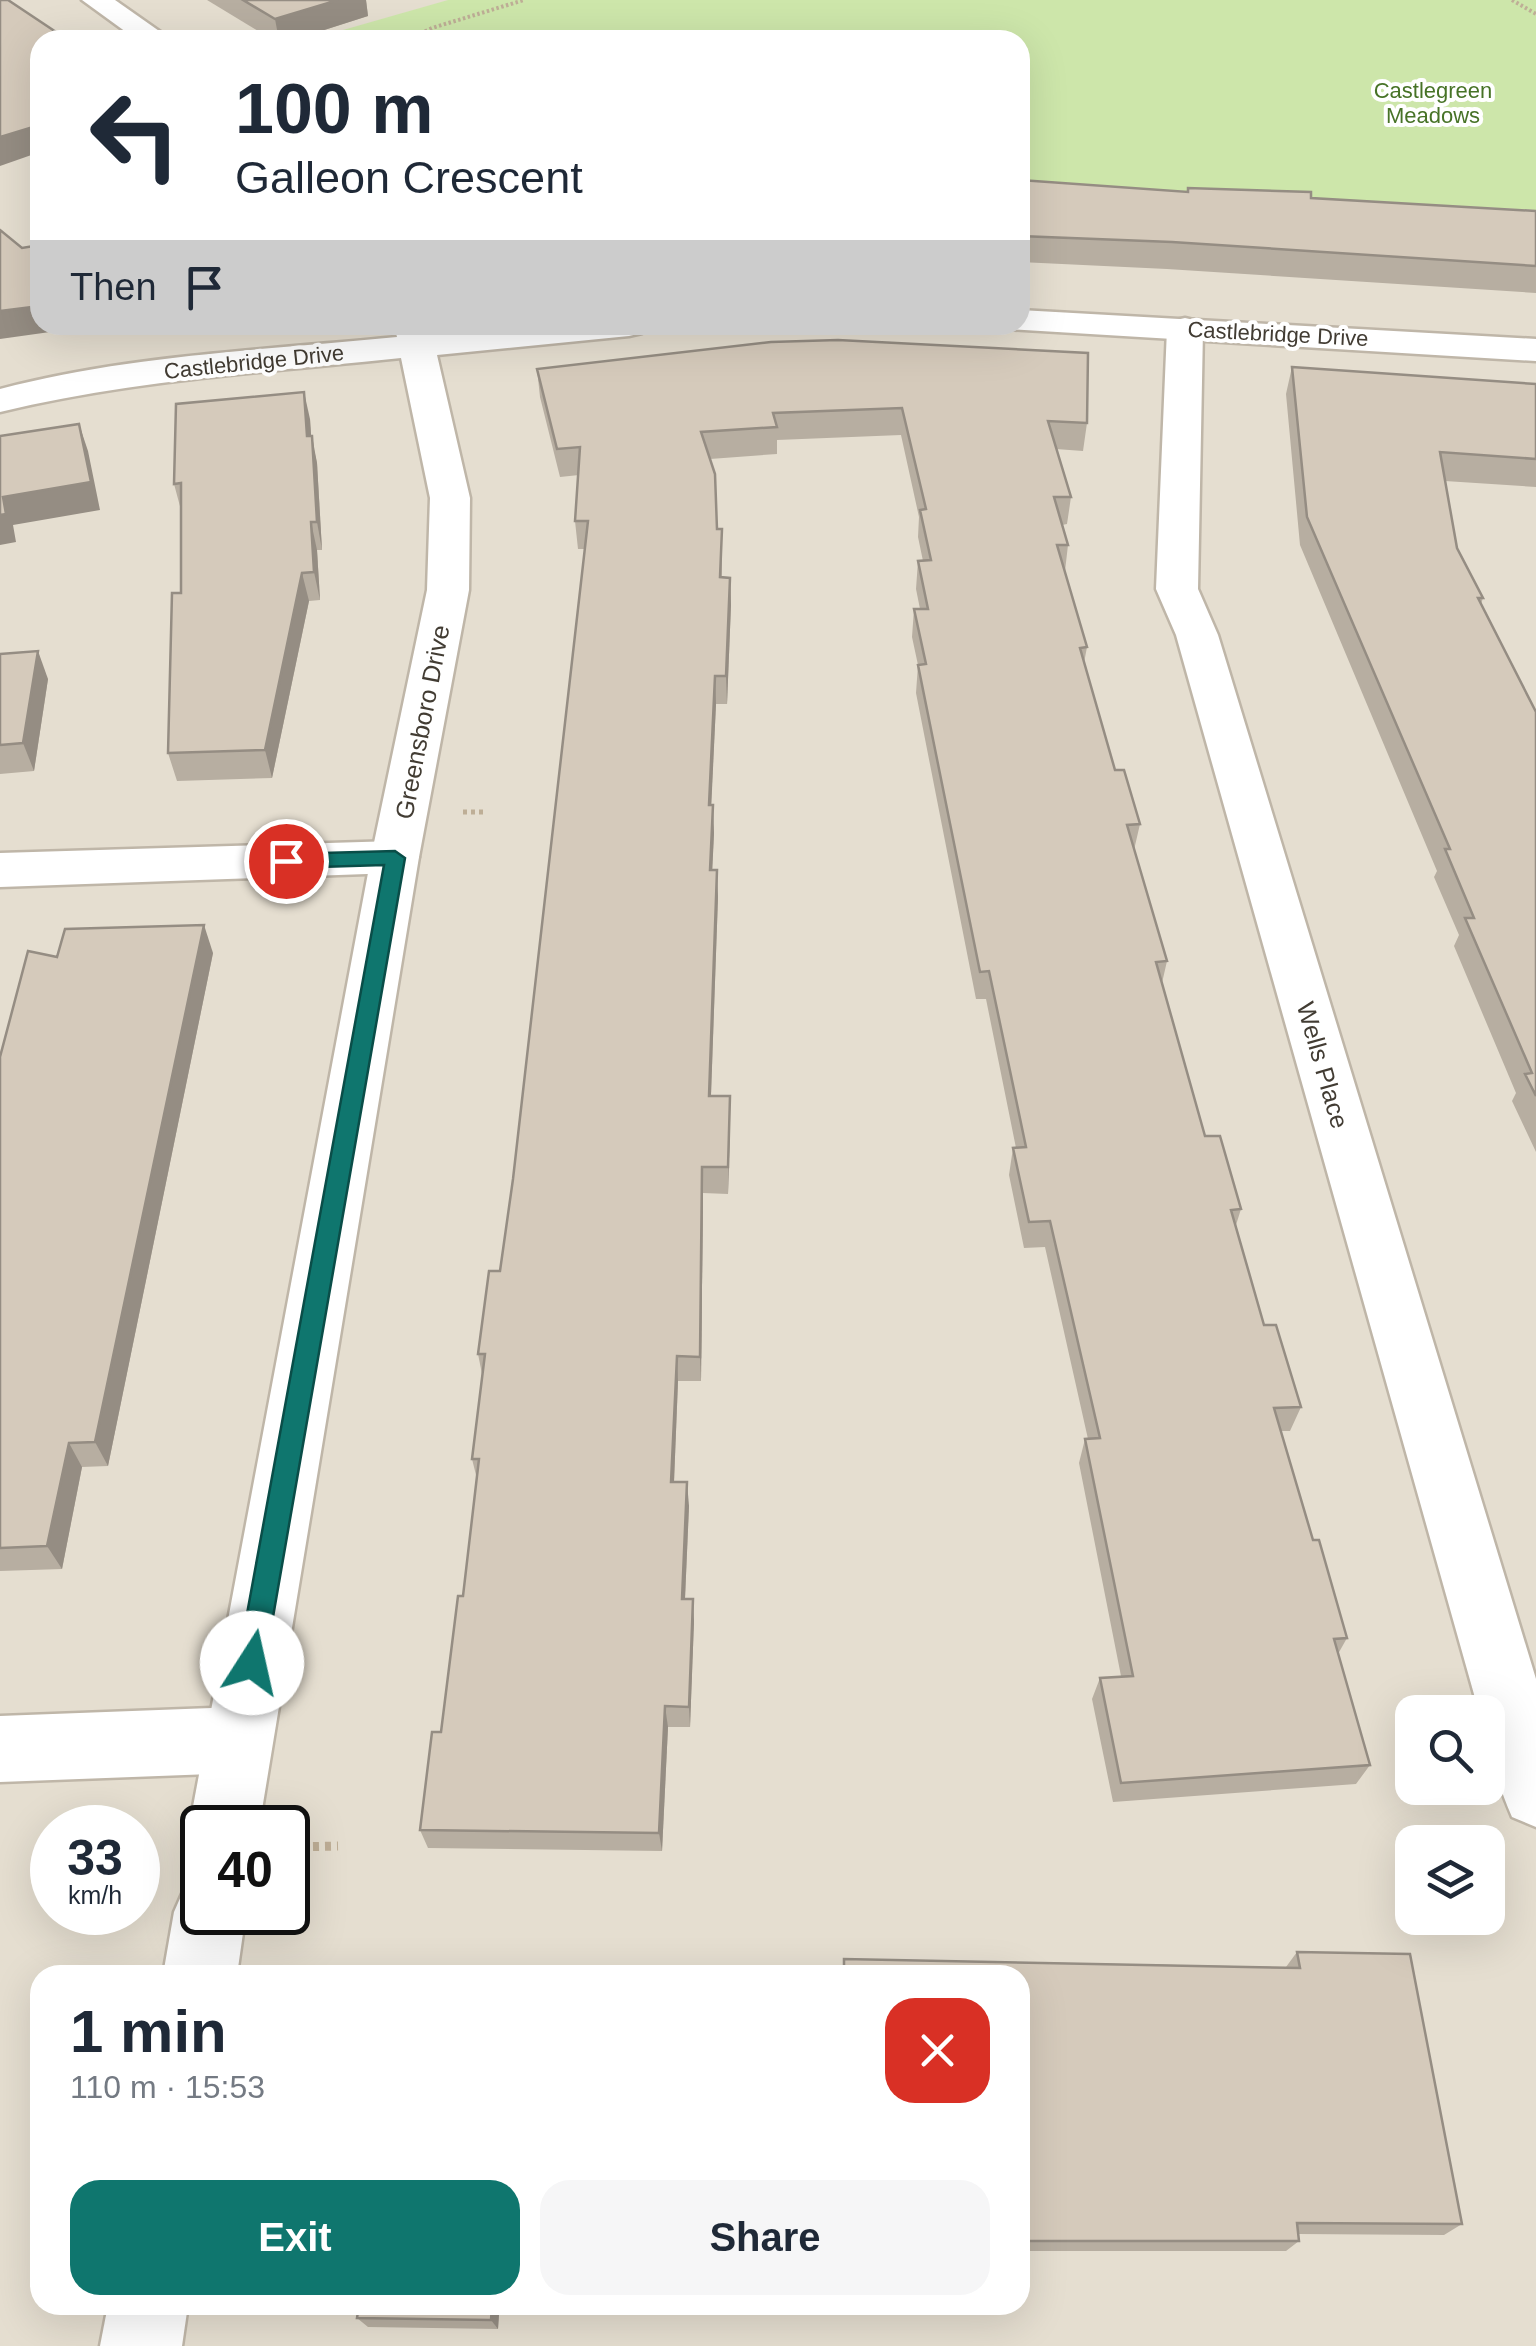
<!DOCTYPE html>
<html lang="en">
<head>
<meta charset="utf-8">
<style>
  body { margin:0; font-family:Helvetica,sans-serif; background:#f6f6f7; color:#1f2937; height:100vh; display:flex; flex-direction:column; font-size:38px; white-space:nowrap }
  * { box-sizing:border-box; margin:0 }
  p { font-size:32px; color:#747a83 }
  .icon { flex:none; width:55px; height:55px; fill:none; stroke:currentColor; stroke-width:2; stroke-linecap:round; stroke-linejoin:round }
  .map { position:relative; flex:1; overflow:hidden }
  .sheet { position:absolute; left:30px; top:1965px; width:1000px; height:350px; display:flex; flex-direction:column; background:#fff; border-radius:30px; box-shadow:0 10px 40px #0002 }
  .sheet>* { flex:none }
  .banner { position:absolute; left:30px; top:30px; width:1000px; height:305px; border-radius:30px; box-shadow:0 10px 40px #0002; background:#fff; color:#1f2937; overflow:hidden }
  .fabs { position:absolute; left:1395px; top:1695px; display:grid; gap:20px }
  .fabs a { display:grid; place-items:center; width:110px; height:110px; border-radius:20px; background:#fff; box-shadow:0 10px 40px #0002; font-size:50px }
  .speed { position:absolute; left:30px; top:1805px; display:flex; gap:20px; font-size:50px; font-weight:700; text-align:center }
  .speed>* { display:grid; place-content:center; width:130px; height:130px; border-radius:50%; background:#fff; box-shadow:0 10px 40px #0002; line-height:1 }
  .speed small { font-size:25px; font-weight:400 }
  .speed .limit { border:5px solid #111; border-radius:15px; background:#fff; color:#111 }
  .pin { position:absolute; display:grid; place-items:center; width:85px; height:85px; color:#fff; margin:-42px; border:5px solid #fff; border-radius:50%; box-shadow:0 2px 10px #0007 }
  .me { position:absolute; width:110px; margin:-55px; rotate:10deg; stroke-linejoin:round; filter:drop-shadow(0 0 8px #0008) }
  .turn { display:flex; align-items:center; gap:35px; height:210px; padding:0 40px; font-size:45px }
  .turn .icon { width:130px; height:130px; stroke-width:2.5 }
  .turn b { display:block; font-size:70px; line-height:85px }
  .then { display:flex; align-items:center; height:95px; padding:0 40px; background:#0003; gap:20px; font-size:38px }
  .round { display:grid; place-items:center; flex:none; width:105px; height:105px; border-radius:30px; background:#f6f6f7 }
  .overview { display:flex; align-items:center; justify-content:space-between; height:170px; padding:0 40px }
  h1 { font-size:60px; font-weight:700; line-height:75px }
  .action { display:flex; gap:20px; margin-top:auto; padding:20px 40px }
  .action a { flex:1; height:115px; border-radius:30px; background:#0f766e; color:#fff; font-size:40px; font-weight:700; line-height:115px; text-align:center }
  .action a+a { background:#f6f6f7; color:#1f2937 }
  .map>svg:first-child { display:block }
  .residential { fill:#e5ded0; fill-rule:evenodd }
  .green { fill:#cde6aa }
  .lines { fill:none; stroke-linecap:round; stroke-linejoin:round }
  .minor-casing { stroke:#bfb6a8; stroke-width:5 }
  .tertiary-casing { stroke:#bfb6a8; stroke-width:5 }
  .path-far2 { stroke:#beae96; stroke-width:4; stroke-dasharray:2.5 2.5; stroke-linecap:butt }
  .path-far1 { stroke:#beae96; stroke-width:5; stroke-dasharray:4 4; stroke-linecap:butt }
  .path { stroke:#beae96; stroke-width:9; stroke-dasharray:6 6; stroke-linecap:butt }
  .minor { fill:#fff; fill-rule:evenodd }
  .tertiary { fill:#fff; fill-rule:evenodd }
  .wall { fill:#b7aea1 }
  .shaded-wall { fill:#958d83 }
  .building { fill:#d5cabb; stroke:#958d83; stroke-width:2.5 }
  .route { fill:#0f766e; stroke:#0a4d48; stroke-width:2.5 }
  .labels { text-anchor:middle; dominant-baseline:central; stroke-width:8; stroke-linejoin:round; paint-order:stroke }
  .far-park-label { font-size:22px; fill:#477327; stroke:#fff }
  .far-street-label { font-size:22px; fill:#423c33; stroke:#fff }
  .street-label { font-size:25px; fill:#423c33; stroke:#fff }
</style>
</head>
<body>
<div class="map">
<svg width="1536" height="2346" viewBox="0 0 1536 2346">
  <rect width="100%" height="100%" fill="#f1ece2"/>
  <!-- residential -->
  <path class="residential" d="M0 0H1536V2346H0ZM40 40H1020V325H40ZM1412 1712H1488V1788H1412ZM52 1828H138V1912H52ZM202 1828H288V1912H202ZM1412 1842H1488V1918H1412ZM40 1975H1020V2305H40Z"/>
  <!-- green -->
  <polygon class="green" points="448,0 1536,0 1536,210 1020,182 1020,40 308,40"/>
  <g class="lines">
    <defs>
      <g id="minor">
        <path d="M1185 318 1198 321 1203 329 1198 589 1218 635 1536 1679V1827L1512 1817C1497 1783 1488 1750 1488 1712H1479L1176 635 1156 589 1167 329 1172 321Z"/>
        <polygon points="395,841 412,845 419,857 412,869 395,873 0,887 0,853"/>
        <polygon points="238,1707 262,1717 272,1740 262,1763 238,1773 0,1782 0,1716"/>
      </g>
      <g id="tertiary">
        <polygon points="82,0 115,0 172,40 137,40"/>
        <polygon points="1020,310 1536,339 1536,361 1007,329 1005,325 1020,325"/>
        <path d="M394 325H430L432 334 519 325H647L642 333 629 336 437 355 470 498 469 590 419 857 259 1828H202V1854L189 1828 371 857 427 590 430 498 401 358C267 372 131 380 0 412V389C128 355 265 350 397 337Z"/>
        <polygon points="202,1879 202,1912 246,1912 237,1975 163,1975 174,1912 185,1887"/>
        <polygon points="108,2305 188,2305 182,2346 100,2346"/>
      </g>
    </defs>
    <!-- minor casing -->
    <use href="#minor" class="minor-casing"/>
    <!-- tertiary casing -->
    <use href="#tertiary" class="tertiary-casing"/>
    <!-- path-far2 -->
    <g class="path-far2">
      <polyline points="1512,0 1536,14"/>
      <polyline points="407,40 432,28 524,0"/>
    </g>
    <!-- path-far1 -->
    <polyline class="path-far1" points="463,812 486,812"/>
    <!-- path -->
    <polyline class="path" points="289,1847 338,1846"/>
    <!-- minor -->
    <use href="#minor" class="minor"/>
    <!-- tertiary -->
    <use href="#tertiary" class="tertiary"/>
  </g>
  <!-- wall -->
  <g class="wall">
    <polygon points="207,0 366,0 368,16 293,40 273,40"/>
    <polygon points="1020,180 1188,192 1536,211 1536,293 1167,269 1020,262"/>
    <polygon points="1292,367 1536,384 1536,487 1445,481 1457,548 1483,598 1481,604 1536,712 1536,1152 1512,1101 1516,1093 1454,946 1459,935 1434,877 1437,871 1300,545 1286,394"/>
    <polygon points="537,369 1087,423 1083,451 1056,449 1071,497 1067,524 1062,525 1068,545 1065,571 1087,647 1084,663 1115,770 1140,824 1134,850 1167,961 1162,983 1205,1136 1241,1209 1236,1225 1264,1325 1301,1407 1290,1431 1281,1431 1313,1540 1347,1638 1338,1654 1370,1765 1356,1784 1113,1802 1092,1699 1100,1678 1121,1676 1079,1463 1085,1439 1088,1439 1045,1247 1024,1248 1009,1175 1013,1148 1016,1148 986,999 976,999 916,693 918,665 912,637 914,609 920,609 916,589 918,561 923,561 918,537 919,517 901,435 777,440 777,454 710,459 717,529 722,529 722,577 730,578 731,605 727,704 716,704 711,805 714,833 712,870 718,897 711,1096 730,1123 728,1194 703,1193 701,1381 678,1381 674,1482 689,1506 685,1599 694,1621 690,1727 668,1727 662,1851 428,1848 420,1830 441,1732 463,1596 477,1479 472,1459 482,1374 478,1354 500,1271 513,1179 585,549 578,549 575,521 579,475 560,477 540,397"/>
    <polygon points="310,419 311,436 317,463 322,550 317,550 320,600 309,601 272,778 177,781 168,753 181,593 181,510 174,484"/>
    <polygon points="0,654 48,679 34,771 0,774"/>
    <polygon points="213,953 108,1466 82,1467 62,1569 0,1571 0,1057 57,957"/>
    <polygon points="1297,1952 1462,2224 1444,2235 1298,2234 1299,2241 1286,2251 1020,2251 1020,1975 842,1975 844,1959 1286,1967"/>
    <polygon points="359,2305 653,2305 652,2315 499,2314 498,2329 368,2327 357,2318"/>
  </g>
  <!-- shaded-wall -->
  <g class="shaded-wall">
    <polygon points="338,0 366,0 368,16 293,40 279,40 275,19"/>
    <polygon points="36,126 40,139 40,152 0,166 0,137"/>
    <polygon points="40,306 40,325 100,325 0,339 0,311"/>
    <polygon points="304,392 310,419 313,464 307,436"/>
    <polygon points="79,424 88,451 100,510 13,525 16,542 0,545 0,515 3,497"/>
    <polygon points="312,436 317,463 322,550 317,522"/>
    <polygon points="311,522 317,550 320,600 314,572"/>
    <polygon points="302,573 309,601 272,778 265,750"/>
    <polygon points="730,578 731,605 727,704 726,676"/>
    <polygon points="38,651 48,679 34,771 23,743"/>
    <polygon points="715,676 716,704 710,833 709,805"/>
    <polygon points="713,805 714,833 711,897 710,870"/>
    <polygon points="717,870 718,897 710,1122 709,1096"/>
    <polygon points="204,925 213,953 108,1466 95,1442"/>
    <polygon points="730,1096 730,1123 728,1194 728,1167"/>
    <polygon points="702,1167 703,1193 701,1381 700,1357"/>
    <polygon points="677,1356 678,1381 673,1506 671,1482"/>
    <polygon points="69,1443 82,1467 62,1569 47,1546"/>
    <polygon points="687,1482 689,1506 684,1621 682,1599"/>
    <polygon points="693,1599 694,1621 690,1727 689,1707"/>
    <polygon points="665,1706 668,1727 662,1851 659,1833"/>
    <polygon points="492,2305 499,2314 498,2329 491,2320"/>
  </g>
  <!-- building -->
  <g class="building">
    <polygon points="0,0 8,0 68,40 40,40 40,128 36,126 0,137"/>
    <polygon points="243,0 338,0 275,19"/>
    <polygon points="1020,180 1188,192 1188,188 1311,192 1311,198 1536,211 1536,266 1172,242 1020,236"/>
    <polygon points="0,230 22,248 40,245 40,306 0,311"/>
    <polygon points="838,340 1088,353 1087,423 1048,421 1071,497 1054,497 1068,545 1057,545 1087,647 1080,648 1115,770 1124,770 1140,824 1127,825 1167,961 1156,962 1205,1136 1220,1136 1241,1209 1231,1210 1264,1325 1276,1325 1301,1407 1274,1408 1313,1540 1319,1540 1347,1638 1334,1639 1370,1765 1121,1783 1100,1678 1133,1676 1085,1439 1100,1438 1050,1221 1029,1222 1013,1148 1026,1147 989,971 980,972 918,665 926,664 914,609 928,609 918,561 931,560 920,510 926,509 902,408 773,413 777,427 701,432 715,474 717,529 722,529 720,577 730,578 726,676 715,676 709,805 713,805 710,870 717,870 709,1096 730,1096 728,1167 702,1167 700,1357 677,1356 671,1482 687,1482 682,1599 693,1599 689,1707 665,1706 659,1833 420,1830 432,1732 441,1732 458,1596 463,1596 479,1459 472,1459 485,1354 478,1354 489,1271 500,1271 513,1179 588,521 575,521 580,447 557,449 537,369 771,342"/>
    <polygon points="1292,367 1536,384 1536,459 1440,452 1457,548 1483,598 1478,598 1536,712 1536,1096 1525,1074 1532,1073 1465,918 1474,918 1445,849 1450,849 1307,517"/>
    <polygon points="304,392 307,436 312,436 317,522 311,522 314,572 302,573 265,750 168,753 172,593 181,593 181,483 174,484 176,404"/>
    <polygon points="79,424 91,482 3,497 6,514 0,515 0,436"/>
    <polygon points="38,651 23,743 0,745 0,654"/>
    <polygon points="204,925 95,1442 69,1443 47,1546 0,1548 0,1057 28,951 57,957 65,929"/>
    <polygon points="1297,1952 1410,1954 1462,2224 1297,2223 1299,2241 1020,2241 1020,1975 844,1975 844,1959 1300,1968"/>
    <polygon points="359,2305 492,2305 491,2320 357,2318"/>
    <polygon points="536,2305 649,2305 649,2306"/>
  </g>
  <!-- route -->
  <polygon class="route" points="395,851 405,858 265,1663 261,1672 252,1676 242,1672 238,1663 384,865 286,868 276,861 286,854"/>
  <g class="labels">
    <!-- far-park labels -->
    <g class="far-park-label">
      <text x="1433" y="90">Castlegreen<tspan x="1433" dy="25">Meadows</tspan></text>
    </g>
    <!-- far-street labels -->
    <g class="far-street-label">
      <text transform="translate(1278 334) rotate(3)">Castlebridge Drive</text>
      <text transform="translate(254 362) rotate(-6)">Castlebridge Drive</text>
    </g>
    <!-- street labels -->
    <g class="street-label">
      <text transform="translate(422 722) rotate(-79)">Greensboro Drive</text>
      <text transform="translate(1323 1065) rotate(74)">Wells Place</text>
    </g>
  </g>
</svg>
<div class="fabs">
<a><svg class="icon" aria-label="search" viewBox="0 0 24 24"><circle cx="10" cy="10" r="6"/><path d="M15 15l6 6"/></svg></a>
<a><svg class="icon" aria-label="layers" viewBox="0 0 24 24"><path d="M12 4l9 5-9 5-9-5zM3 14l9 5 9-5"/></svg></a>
</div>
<div class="speed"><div>33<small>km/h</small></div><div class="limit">40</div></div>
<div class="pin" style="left:286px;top:861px;background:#d93025"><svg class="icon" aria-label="arrive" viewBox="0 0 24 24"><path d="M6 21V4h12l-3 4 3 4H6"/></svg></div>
<svg class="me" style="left:252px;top:1663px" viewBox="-20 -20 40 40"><circle r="19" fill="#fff"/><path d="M0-13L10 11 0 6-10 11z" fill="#0f766e"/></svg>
<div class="banner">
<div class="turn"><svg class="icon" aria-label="left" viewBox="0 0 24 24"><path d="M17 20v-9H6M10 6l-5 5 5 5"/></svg><div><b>100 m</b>Galleon Crescent</div></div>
<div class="then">Then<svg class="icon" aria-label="arrive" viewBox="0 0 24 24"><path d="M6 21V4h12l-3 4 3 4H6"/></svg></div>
</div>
<section class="sheet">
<div class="overview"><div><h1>1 min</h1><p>110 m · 15:53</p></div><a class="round" style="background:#d93025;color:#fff"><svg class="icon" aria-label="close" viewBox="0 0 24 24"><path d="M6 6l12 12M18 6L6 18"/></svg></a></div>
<div class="action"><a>Exit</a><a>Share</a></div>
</section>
</div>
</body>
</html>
